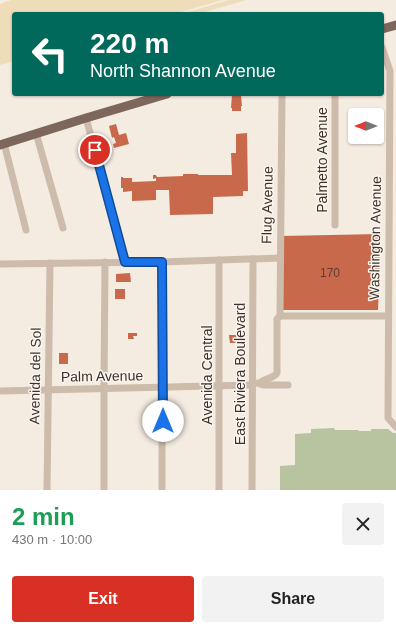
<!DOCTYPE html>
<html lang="en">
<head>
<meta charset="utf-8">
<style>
  body { margin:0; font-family:Helvetica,sans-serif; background:#f2f2f2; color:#222; height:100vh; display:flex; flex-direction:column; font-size:15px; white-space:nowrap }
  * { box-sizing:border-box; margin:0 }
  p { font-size:13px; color:#767676 }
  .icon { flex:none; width:22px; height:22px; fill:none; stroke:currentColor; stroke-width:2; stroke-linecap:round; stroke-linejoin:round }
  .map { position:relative; height:490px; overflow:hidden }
  .details { display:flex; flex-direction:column; background:#fff; flex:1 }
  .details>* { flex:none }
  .guide { position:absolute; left:12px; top:12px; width:372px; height:84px; border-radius:4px; box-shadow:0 1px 3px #0004; background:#00695c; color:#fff; overflow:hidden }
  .needle { width:26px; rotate:270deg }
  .fabs { position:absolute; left:348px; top:108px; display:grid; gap:8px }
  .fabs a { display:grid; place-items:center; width:36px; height:36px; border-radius:4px; background:#fff; box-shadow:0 1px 3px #0004; font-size:20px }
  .pin { position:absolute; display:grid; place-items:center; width:34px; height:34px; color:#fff; margin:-17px; border:2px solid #fff; border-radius:50%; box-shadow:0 1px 4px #0007 }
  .me { position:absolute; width:44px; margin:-22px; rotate:0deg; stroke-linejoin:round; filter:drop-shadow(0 0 3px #0008) }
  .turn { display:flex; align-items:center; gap:14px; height:84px; padding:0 12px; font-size:18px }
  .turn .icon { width:52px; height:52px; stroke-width:2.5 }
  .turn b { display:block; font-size:28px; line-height:34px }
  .round { display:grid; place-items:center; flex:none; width:42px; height:42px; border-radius:4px; background:#f2f2f2 }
  .overview { display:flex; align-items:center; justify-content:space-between; height:68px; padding:0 12px }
  h1 { font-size:24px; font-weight:700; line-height:30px; color:#1e9e55 }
  .primary-button { display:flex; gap:8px; margin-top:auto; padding:8px 12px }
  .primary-button a { flex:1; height:46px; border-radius:4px; background:#d93025; color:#fff; font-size:16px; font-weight:700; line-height:46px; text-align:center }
  .primary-button a+a { background:#f2f2f2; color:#222 }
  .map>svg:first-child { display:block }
  .green { fill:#b8c4a0 }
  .sand { fill:#efdcb8 }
  .building { fill:#c8694b }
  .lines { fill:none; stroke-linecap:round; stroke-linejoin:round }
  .minor { stroke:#cdbbac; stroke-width:7 }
  .major { stroke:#7d675c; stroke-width:9 }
  .route-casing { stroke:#114b97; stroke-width:10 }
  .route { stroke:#1a73e8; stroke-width:7 }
  .labels { text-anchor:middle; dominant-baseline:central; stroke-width:3; stroke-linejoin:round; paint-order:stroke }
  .number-label { font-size:12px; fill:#5e3e33 }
  .street-label { font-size:14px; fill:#3b302b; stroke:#fbf5ee }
</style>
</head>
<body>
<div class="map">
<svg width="396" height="490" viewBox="0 0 396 490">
  <rect width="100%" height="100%" fill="#f4ebe1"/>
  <!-- green -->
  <polygon class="green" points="334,428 335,430 358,430 359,431 371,431 371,429 388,429 393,433 396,433 396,490 280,490 280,466 295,465 295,434 311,433 311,429"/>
  <!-- sand -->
  <g class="sand">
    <polygon points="11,0 222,0 174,14 14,14 14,61 0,65 0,4"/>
    <polygon points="229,0 246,0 198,14 181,14"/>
  </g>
  <!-- building -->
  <g class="building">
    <polygon points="232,95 241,95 242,106 241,106 241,111 232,111 232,108 231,108"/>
    <polygon points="116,124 119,135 126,133 129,144 114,148 113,144 116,143 114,137 112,138 109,126"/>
    <polygon points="247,133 248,191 243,191 243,196 213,197 213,214 170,215 169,190 156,190 156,200 132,201 132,191 123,192 123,188 121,188 121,177 123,177 123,178 132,178 132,182 156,181 156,178 153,179 153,175 156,175 157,177 183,176 183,174 198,174 198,175 232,175 231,153 236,153 236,134"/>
    <polygon points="381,234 378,310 280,310 280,236"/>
    <polygon points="130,273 131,282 116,282 116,274"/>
    <rect x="115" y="289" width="10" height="10"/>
    <polygon points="128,333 137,333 137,336 133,336 134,339 128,339"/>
    <polygon points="229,335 238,335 238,343 230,343"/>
    <rect x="59" y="353" width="9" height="11"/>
  </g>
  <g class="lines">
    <!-- minor -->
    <g class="minor">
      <polyline points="382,47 390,71 388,418 396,427"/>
      <polyline points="86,118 125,262"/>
      <polyline points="36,133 63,228"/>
      <polyline points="4,143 26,230"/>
      <polyline points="335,225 335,94"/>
      <polyline points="0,264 162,262 280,258"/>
      <polyline points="280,316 387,316"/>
      <polyline points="257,383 263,385 288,385"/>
      <path d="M260 383C265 378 273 379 277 373V319L280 316 282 94"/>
      <polyline points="0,391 253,385"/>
      <polyline points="47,490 50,263"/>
      <polyline points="104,490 104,389 105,262"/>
      <polyline points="162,490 162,262"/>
      <polyline points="219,490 219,260"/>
      <polyline points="252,490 253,259"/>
    </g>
    <!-- major -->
    <g class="major">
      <polyline points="382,29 396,25"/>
      <polyline points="0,145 86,118 167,94"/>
    </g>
  </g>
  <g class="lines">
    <defs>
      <polyline id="route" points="95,150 125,262 162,262 163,421"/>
    </defs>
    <!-- route casing -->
    <use href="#route" class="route-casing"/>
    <!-- route -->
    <use href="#route" class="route"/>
  </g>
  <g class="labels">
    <!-- number labels -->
    <g class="number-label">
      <text x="330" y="273">170</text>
    </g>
    <!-- street labels -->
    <g class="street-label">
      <text transform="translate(322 160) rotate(-90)">Palmetto Avenue</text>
      <text transform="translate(267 205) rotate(-89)">Flug Avenue</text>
      <text transform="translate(375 238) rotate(-89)">Washington Avenue</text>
      <text transform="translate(240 374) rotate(-90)">East Riviera Boulevard</text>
      <text transform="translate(207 375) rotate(-90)">Avenida Central</text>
      <text transform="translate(35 376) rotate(-89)">Avenida del Sol</text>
      <text transform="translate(102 376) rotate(-1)">Palm Avenue</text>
    </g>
  </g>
</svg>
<div class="fabs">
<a><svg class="needle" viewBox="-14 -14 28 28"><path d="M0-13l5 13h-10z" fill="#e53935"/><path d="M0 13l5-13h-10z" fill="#767676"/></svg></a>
</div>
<div class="pin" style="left:95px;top:150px;background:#d93025"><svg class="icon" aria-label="arrive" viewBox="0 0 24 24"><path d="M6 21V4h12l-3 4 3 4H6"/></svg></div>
<svg class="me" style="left:163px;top:421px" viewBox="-20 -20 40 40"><circle r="19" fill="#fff"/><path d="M0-13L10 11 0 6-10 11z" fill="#1a73e8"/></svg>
<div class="guide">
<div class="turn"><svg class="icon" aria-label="left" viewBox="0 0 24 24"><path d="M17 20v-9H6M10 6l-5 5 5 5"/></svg><div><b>220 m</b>North Shannon Avenue</div></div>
</div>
</div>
<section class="details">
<div class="overview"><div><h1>2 min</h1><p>430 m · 10:00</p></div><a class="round"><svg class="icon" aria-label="close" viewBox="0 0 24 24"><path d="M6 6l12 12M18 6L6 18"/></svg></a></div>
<div class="primary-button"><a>Exit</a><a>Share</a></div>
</section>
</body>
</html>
